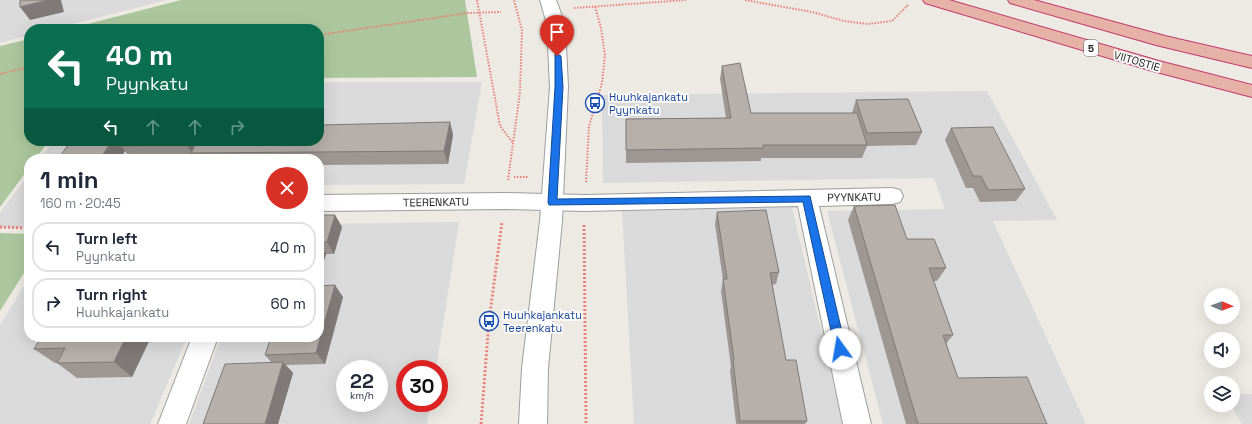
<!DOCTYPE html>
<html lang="en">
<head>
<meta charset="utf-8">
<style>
  body { margin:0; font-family:"Space Grotesk",sans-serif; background:#f6f6f7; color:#1f2937; height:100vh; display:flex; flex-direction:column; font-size:15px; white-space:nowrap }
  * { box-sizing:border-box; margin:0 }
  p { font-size:13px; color:#747a83 }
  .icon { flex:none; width:22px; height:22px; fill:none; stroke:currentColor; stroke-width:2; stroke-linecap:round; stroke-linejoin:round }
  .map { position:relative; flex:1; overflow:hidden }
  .drawer { position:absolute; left:24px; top:154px; width:300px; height:188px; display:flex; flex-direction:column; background:#fff; border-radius:16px; box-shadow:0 4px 16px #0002 }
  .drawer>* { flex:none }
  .top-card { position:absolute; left:24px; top:24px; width:300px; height:122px; border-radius:16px; box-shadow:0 4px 16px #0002; background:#0b6e4f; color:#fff; overflow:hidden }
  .needle { width:26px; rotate:91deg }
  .fabs { position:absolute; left:1204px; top:288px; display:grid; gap:8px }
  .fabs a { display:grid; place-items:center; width:36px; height:36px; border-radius:50%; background:#fff; box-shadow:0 4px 16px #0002; font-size:20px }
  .speed { position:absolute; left:336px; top:360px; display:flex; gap:8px; font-size:20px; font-weight:700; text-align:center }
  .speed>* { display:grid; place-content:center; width:52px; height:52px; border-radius:50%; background:#fff; box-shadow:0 4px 16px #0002; line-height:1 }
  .speed small { font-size:10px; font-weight:400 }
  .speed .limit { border:6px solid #d22; background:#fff; color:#111 }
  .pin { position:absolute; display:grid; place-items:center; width:34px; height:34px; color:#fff; margin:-41px -17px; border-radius:50% 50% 50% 0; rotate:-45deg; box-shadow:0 0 4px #0007 }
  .pin .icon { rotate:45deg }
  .me { position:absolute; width:44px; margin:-22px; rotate:347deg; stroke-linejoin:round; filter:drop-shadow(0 0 3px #0008) }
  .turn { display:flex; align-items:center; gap:14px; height:84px; padding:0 16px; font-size:18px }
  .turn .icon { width:52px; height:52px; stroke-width:2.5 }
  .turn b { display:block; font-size:28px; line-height:34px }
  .lanes { display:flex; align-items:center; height:38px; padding:0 16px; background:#0003; justify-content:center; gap:20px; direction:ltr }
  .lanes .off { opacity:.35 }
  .round { display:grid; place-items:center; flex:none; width:42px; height:42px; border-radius:21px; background:#f6f6f7 }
  .overview { display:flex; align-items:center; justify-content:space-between; height:68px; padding:0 16px }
  h1 { font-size:24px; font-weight:700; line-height:30px }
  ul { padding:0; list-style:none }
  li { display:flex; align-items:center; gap:12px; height:50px; margin:0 8px 6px; padding:0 8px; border:2px solid #e0e1e3; border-radius:16px }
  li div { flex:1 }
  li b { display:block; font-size:15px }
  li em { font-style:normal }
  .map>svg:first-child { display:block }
  .residential { fill:#dbdada; fill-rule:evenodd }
  .forest { fill:#acc79e }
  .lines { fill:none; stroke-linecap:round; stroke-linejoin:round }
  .minor-casing { stroke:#9e9e9e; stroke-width:2 }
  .tertiary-casing { stroke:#9e9e9e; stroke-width:2 }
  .trunk-casing { stroke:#c3396d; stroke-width:2 }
  .path-far1 { stroke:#e8817a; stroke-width:2; stroke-dasharray:1.5 1.5; stroke-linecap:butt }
  .path { stroke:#e8817a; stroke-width:3; stroke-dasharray:2 2; stroke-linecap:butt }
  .minor { fill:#fff; fill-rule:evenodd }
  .tertiary { fill:#fff; fill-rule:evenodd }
  .trunk { fill:#e6b1a6; fill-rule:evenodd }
  .wall { fill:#9d9692 }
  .shaded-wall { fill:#7f7a77 }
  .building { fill:#b6afaa; stroke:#7f7a77 }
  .route { fill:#1a73e8; stroke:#114b97 }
  .labels { text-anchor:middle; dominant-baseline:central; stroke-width:3.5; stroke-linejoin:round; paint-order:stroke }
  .shield { fill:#fff; stroke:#616161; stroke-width:1 }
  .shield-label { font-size:10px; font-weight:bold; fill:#1d1d1d }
  .street-label { font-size:11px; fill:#1d1d1d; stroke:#fff }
  .transit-label { font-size:11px; fill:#164399; stroke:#fff; text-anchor:start }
</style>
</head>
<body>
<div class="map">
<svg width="1252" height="424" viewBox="0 0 1252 424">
  <rect width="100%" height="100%" fill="#edeae4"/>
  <!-- residential -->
  <g class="residential">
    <polygon points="0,0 167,0 53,29 29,29 29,35 0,43"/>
    <polygon points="319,82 482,82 464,184 319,185 319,159 40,159 54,141 319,141"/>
    <polygon points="987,91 1057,220 993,221 1086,424 883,424 827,211 945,209 934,178 603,183 602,95"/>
    <polygon points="29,174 29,228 0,228 0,213"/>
    <polygon points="792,207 843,424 634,424 622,211"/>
    <path d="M459 222 436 369H405V403H430L427 424H189L221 337H319V224ZM345 369H379V403H345Z"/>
    <polygon points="29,278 29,337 187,337 150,424 0,424 0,325"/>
    <polygon points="1233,394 1252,394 1252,424 1242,424 1231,405 1233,405"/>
  </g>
  <!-- forest -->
  <g class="forest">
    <polygon points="181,0 465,0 477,77 319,78 319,29 68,29"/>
    <polygon points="29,39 29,141 49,141 35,159 29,159 29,168 0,207 0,46"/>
    <polygon points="0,233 29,234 29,265 0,311"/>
  </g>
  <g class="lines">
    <defs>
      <g id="minor">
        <polygon points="892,188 900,190 903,196 900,202 892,204 819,206 871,424 843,424 798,206 584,211 504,209 319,211 319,195 504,193 584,195"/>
        <polygon points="192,337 218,337 186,424 158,424"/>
      </g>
      <polygon id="tertiary" points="540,0 556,0 565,24 568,87 562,221 548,368 547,424 519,424 522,368 540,221 550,87 547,24"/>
      <g id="trunk">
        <polygon points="923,0 949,0 1159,61 1252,85 1252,97 1149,70 925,3"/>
        <polygon points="1008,0 1034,0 1165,36 1252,56 1252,68 1156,45 1010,3"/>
      </g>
    </defs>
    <!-- minor casing -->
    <use href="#minor" class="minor-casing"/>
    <!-- tertiary casing -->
    <use href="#tertiary" class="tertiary-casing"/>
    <!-- trunk casing -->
    <use href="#trunk" class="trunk-casing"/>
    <!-- path-far1 -->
    <g class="path-far1">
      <polyline points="477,0 500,126 513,143"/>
      <polyline points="745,0 812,12 844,21 868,24 892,21 909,4"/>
      <polyline points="574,8 686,0"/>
      <polyline points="319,35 468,13 501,12"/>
      <polyline points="0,74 29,67"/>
      <polyline points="514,177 529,177"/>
      <polyline points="508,180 520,92 522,30 514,0"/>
      <polyline points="586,182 589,126 602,83 605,55 601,28 595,6"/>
    </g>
    <!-- path -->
    <g class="path">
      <polyline points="584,225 586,424"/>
      <polyline points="0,227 29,228"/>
      <polyline points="481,424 489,321 502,222"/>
    </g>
    <!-- minor -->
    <use href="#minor" class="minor"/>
    <!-- tertiary -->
    <use href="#tertiary" class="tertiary"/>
    <!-- trunk -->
    <use href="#trunk" class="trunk"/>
  </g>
  <!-- wall -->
  <g class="wall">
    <polygon points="722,66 751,113 852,113 856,100 922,132 916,145 867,146 862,158 761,158 761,161 626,163 626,119 726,118 720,79"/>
    <polygon points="450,122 453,135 448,164 319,165 319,159 195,159 195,158 131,159 125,151 120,159 58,159 71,141 117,141 121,146"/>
    <polygon points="951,128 1025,189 1016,201 980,202 973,188 966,188 945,140"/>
    <polygon points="854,206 907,239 946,268 937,281 933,281 953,335 946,344 958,378 1047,424 906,424 848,220"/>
    <polygon points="717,212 779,272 776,284 772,285 786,360 807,421 805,424 736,424 730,371 731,367 721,291 723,280 715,224"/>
    <polygon points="319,215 335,215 342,227 334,254 326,254 319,277"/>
    <polygon points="343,297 325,364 286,365 293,373 278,424 203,424 271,362 265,355"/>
    <polygon points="151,337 132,377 77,378 57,363 55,363 34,349"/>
  </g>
  <!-- shaded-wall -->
  <g class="shaded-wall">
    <polygon points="48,0 61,0 64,12 30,20 20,7"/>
    <polygon points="450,122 453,135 448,164 444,151"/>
    <polygon points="112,141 117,141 125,151 120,159 100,159"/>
    <polygon points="189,141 206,141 192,153 187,145"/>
    <polygon points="335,215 342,227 334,254 327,242"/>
    <polygon points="319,242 326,254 319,277"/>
    <polygon points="335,285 343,297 325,364 316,353"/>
    <polygon points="126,337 151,337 132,377 114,362"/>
    <polygon points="283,362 293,373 278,424 265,424"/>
  </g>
  <!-- building -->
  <g class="building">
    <polygon points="20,0 48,0 20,7"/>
    <polygon points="740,63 751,113 857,113 867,145 763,145 763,148 626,150 626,119 731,118 722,66"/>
    <polygon points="908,99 922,132 867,133 856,100"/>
    <polygon points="450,122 444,151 191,153 197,141 319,141 319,125"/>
    <polygon points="993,127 1025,189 988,190 981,176 973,176 951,128"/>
    <polygon points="71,141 112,141 100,159 58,159"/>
    <polygon points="124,141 189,141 187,145 121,146"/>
    <polygon points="895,205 907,239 934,239 946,268 929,268 953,335 943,335 958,378 1027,377 1047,424 918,424 854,206"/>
    <polygon points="766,210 779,272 770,273 786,360 796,360 807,421 740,421 733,360 734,360 723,279 727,279 717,212"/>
    <polygon points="319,215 335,215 327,242 319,242"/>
    <polygon points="335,285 316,353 265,355 271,337 319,337 319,286"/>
    <polygon points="41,337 126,337 114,362 57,363 65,348 34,349"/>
    <polygon points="283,362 265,424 203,424 225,364"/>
  </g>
  <!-- route -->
  <polygon class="route" points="555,54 557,54 561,56 563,87 557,199 810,196 846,349 844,352 840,354 837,352 835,349 803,202 549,205 548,202 555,87"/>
  <!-- icons -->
  <defs>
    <symbol id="bus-ring" viewBox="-11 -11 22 22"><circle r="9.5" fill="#fff" stroke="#1a4fb4" stroke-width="1.5"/><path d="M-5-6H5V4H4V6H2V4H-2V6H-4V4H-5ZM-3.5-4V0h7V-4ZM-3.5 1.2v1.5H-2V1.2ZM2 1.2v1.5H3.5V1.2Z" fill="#1a4fb4"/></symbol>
  </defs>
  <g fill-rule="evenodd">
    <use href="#bus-ring" x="584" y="92" width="22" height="22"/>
    <use href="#bus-ring" x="478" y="310" width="22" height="22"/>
  </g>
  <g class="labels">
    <!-- shield labels -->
    <rect class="shield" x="1084" y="40" width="14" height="16" rx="3"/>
    <g class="shield-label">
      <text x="1091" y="48">5</text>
    </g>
    <!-- street labels -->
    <g class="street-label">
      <text transform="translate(1137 61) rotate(16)">VIITOSTIE</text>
      <text transform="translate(854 197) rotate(-1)">PYYNKATU</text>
      <text transform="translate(436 202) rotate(-1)">TEERENKATU</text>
    </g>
    <!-- transit labels -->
    <g class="transit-label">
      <text x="609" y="97">Huuhkajankatu<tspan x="609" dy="13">Pyynkatu</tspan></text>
      <text x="503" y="315">Huuhkajankatu<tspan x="503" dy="13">Teerenkatu</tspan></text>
    </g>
  </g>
</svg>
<div class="fabs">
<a><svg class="needle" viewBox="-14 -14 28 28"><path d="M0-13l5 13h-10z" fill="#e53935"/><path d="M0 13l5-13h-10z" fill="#747a83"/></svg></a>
<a><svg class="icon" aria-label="sound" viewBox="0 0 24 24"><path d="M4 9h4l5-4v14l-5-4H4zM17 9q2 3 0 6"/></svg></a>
<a><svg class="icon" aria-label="layers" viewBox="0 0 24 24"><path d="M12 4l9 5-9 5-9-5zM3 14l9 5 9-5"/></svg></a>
</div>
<div class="speed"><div>22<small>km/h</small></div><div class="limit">30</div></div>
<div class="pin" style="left:557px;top:56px;background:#d93025"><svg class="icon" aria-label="arrive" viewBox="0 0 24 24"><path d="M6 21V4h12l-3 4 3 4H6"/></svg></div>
<svg class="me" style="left:840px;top:349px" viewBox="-20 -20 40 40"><circle r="19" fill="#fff"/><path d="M0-13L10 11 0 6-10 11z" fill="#1a73e8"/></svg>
<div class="top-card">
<div class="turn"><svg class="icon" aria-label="left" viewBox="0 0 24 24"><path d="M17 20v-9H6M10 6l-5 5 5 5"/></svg><div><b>40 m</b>Pyynkatu</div></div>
<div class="lanes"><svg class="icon" aria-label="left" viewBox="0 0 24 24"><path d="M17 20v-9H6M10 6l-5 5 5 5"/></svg><svg class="icon off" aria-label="ahead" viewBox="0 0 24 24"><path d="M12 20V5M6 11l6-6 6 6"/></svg><svg class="icon off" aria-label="ahead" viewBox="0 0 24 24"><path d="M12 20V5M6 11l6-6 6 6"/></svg><svg class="icon off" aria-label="right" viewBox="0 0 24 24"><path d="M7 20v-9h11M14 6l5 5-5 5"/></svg></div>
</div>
<section class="drawer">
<div class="overview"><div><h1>1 min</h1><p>160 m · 20:45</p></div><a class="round" style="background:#d93025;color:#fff"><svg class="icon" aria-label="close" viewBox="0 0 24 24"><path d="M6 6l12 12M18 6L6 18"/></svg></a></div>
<ul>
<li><svg class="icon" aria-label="left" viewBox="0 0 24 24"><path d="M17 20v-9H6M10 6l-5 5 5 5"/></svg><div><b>Turn left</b><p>Pyynkatu</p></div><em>40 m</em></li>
<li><svg class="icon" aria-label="right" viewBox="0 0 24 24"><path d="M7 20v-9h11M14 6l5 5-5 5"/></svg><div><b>Turn right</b><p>Huuhkajankatu</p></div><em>60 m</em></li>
</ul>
</section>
</div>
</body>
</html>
